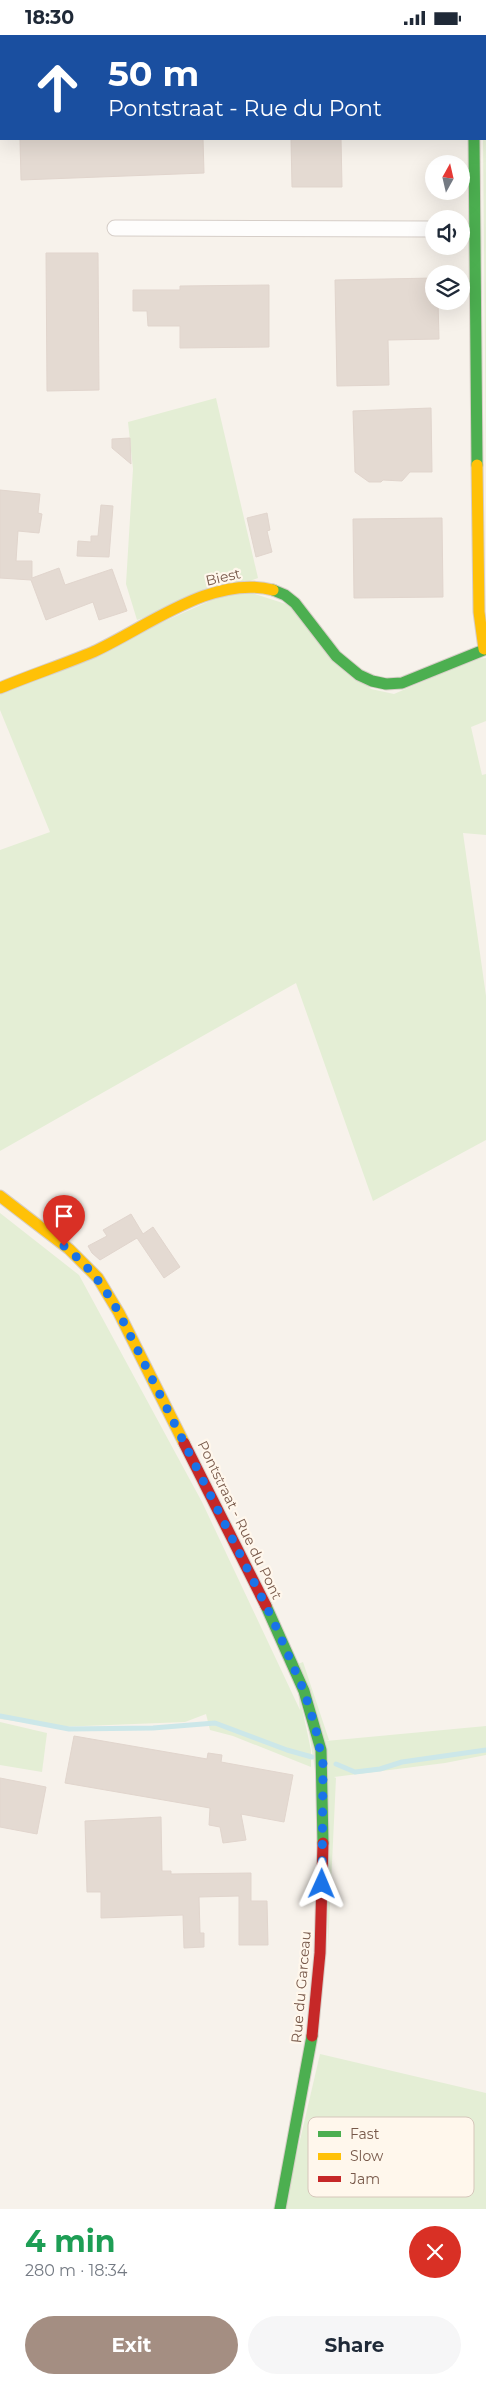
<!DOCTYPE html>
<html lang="en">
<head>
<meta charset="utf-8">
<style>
  body { margin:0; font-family:Montserrat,sans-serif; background:#f6f6f7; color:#1f2937; height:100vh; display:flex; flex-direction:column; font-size:19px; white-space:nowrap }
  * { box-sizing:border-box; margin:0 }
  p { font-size:16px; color:#747a83 }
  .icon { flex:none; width:28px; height:28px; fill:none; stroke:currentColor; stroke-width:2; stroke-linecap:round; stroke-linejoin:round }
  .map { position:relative; height:2174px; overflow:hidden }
  .panel { display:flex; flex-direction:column; background:#fff; flex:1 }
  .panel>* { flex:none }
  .hud { position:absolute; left:0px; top:0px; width:486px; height:105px; box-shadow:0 5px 20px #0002; background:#1a4fa0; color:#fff; overflow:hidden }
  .needle { width:32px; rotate:8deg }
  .controls { position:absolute; left:425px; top:120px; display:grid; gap:10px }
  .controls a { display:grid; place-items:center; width:45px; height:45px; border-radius:50%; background:#fff; box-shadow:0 5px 20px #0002; font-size:25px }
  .pin { position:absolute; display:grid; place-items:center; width:42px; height:42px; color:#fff; margin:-51px -21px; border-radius:50% 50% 50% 0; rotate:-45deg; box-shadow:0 0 5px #0007 }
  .pin .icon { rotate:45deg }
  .me { position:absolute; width:55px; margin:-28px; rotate:1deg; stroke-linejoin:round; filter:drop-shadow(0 0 4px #0008) }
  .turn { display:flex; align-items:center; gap:18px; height:105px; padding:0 25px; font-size:22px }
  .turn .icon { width:65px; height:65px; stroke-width:2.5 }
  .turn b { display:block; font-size:35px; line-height:42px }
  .round { display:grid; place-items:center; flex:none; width:52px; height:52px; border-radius:26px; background:#f6f6f7 }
  .summary { display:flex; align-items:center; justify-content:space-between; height:85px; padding:0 25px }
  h1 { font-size:30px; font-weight:700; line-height:38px; color:#1e9e55 }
  .cta { display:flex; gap:10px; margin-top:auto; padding:10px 25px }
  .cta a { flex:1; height:58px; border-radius:30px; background:#a48e82; color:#fff; font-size:20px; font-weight:700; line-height:58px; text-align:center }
  .cta a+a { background:#f6f6f7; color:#1f2937 }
  .status { display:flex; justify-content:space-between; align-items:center; height:35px; padding:0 25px; background:#fff; direction:ltr }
  .status svg { height:14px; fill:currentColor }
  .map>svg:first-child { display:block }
  .green { fill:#e4eed5 }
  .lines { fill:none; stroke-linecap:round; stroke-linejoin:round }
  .stream { stroke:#cce7e9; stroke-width:5 }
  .building { fill:#e4dad2; stroke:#e1d5cd }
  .street-casing { stroke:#d6cec8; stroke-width:17 }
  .fast-casing { stroke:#d7cec7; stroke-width:13 }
  .slow-casing { stroke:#d7cec7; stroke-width:13 }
  .jam-casing { stroke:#d7cec7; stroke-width:13 }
  .street { stroke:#fefdfc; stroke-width:15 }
  .fast { stroke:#4caf50; stroke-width:11 }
  .slow { stroke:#ffc107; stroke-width:11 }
  .jam { stroke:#c62828; stroke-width:11 }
  .route { stroke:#1a73e8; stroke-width:9; stroke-dasharray:0 16.2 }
  .labels { text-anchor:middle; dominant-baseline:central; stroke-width:4.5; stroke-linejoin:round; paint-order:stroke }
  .street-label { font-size:14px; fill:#775849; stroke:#fff7ec }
  .key { fill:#fff7ec; stroke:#d6c7bb; stroke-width:1 }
  .key-label { font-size:14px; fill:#775849 }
</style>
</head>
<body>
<div class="status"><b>18:30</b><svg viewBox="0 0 49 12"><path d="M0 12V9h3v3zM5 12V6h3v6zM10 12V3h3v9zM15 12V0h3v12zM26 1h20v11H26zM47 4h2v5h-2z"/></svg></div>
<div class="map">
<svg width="486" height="2174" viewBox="0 0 486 2174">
  <rect width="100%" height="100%" fill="#f7f2eb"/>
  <!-- green -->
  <g class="green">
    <polygon points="485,0 486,0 486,428 483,104 485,104"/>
    <polygon points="216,363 258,543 137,585 126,549 133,434 128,387"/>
    <polygon points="249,557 289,570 371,654 394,659 475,624 486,623 486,686 471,692 482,740 486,739 486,800 463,798 486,961 486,1105 373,1166 296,948 0,1116 0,815 50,797 0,675 0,660 223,560"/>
    <polygon points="0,1178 79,1240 202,1467 300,1675 298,1655 311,1715 311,1732 233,1701 210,1695 206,1679 185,1687 58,1692 0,1684"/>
    <polygon points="303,1627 329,1705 326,1706 486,1691 486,1720 445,1728 334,1742 336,1743 328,1913 328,1816 298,1629"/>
    <polygon points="0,1687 47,1698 42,1737 0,1730"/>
    <polygon points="320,2019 486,2058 486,2174 284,2174"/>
  </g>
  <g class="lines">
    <!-- stream -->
    <g class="stream">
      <polyline points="0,1681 69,1694 153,1693 215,1688 287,1715 312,1722"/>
      <polyline points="336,1729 355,1737 380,1734 402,1727 486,1715"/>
    </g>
  </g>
  <!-- building -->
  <g class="building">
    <polygon points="20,104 203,104 204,138 21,145"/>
    <polygon points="291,104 341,104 342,152 292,152"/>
    <polygon points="46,218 98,218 99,355 47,356"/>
    <polygon points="434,243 434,266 438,266 439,304 388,305 389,350 337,351 335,245"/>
    <polygon points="269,250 269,312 180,313 180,291 148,291 147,276 133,276 133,255 180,255 180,251"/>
    <polygon points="431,373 432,437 410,437 402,446 383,445 381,447 369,447 355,437 353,376"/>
    <polygon points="130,403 131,429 112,413 112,404"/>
    <polygon points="0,455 40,459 38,478 42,479 39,498 18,496 16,526 32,526 32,543 59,533 65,550 112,534 127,576 99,585 93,567 46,585 31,545 0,543"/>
    <polygon points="101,470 113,471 109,522 77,521 78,506 91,507 91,501 98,501"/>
    <polygon points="267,478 270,495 267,496 272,517 256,522 247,483"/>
    <polygon points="442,483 443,562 354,563 353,484"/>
    <polygon points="131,1179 143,1199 153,1192 180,1232 164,1243 137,1203 100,1225 92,1218 88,1211 107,1201 103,1195"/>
    <polygon points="74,1701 207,1724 208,1718 222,1720 221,1727 293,1740 284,1787 241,1779 246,1805 223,1808 220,1792 209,1790 210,1773 65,1748"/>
    <polygon points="0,1743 46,1752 37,1799 0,1792"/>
    <polygon points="161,1782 162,1836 171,1836 171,1839 251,1838 251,1866 267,1866 268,1910 239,1910 239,1861 199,1862 200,1898 204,1898 204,1912 184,1913 183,1880 101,1883 101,1857 87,1857 85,1786"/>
  </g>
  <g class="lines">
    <defs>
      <g id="street">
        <polyline points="473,0 473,1"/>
        <polyline points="115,193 434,194"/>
      </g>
      <g id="fast">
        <polyline points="474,104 477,430"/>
        <polyline points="273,555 285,560 295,568 336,621 359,640 372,646 386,649 402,648 486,614"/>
        <polyline points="266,1571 304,1656 321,1715 323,1808"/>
        <polyline points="280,2174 312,2001"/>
      </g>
      <g id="slow">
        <polyline points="477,430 479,577 484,614"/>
        <path d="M0 653C31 640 62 630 93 617 146 593 212 539 273 555"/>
        <polyline points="0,1161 69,1214 98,1243 119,1278 184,1408"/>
      </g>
      <g id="jam">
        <polyline points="184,1408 266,1571"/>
        <polyline points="312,2001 320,1918 323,1808"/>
      </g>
    </defs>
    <!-- street casing -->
    <use href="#street" class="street-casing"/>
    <!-- fast casing -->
    <use href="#fast" class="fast-casing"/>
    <!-- slow casing -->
    <use href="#slow" class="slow-casing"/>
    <!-- jam casing -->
    <use href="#jam" class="jam-casing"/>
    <!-- street -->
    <use href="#street" class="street"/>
    <!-- fast -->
    <use href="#fast" class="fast"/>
    <!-- slow -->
    <use href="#slow" class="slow"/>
    <!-- jam -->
    <use href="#jam" class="jam"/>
  </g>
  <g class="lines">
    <!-- route -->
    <path class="route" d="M64 1211C90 1233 102 1248 119 1278L273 1585 304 1656 315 1691 323 1729 322 1849"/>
  </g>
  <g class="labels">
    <!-- street labels -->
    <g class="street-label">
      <text transform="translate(223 542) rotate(-13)">Biest</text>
      <text transform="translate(240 1485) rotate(64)">Pontstraat - Rue du Pont</text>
      <text transform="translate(301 1952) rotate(-85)">Rue du Garceau</text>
    </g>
  </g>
  <!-- legend -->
  <rect x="308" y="2082" width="166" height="80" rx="8" class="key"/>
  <rect x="318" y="2096" width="23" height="6" fill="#4caf50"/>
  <rect x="318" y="2118" width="23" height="7" fill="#ffc107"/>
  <rect x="318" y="2141" width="23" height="6" fill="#c62828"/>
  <g class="key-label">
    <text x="350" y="2104">Fast</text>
    <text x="350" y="2126">Slow</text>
    <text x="350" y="2149">Jam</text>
  </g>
</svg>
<div class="controls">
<a><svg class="needle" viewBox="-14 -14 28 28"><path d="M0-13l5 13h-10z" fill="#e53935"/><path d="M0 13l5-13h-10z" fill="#747a83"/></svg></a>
<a><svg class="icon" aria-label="sound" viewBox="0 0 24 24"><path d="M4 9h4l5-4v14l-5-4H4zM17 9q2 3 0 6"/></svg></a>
<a><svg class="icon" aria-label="layers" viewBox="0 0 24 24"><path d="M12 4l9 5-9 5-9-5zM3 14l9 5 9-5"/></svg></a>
</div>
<div class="pin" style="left:64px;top:1211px;background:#d93025"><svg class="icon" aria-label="arrive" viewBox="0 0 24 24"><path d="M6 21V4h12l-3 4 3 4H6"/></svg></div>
<svg class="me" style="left:322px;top:1849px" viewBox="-20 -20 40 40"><path d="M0-17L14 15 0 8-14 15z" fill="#1a73e8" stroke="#fff" stroke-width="4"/></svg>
<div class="hud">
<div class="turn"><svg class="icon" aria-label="ahead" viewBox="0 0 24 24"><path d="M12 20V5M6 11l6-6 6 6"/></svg><div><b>50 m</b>Pontstraat - Rue du Pont</div></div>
</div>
</div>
<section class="panel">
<div class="summary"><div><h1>4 min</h1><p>280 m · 18:34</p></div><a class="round" style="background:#d93025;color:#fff"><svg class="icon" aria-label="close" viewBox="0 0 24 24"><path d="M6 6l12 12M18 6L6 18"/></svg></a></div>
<div class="cta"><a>Exit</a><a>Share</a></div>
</section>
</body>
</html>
